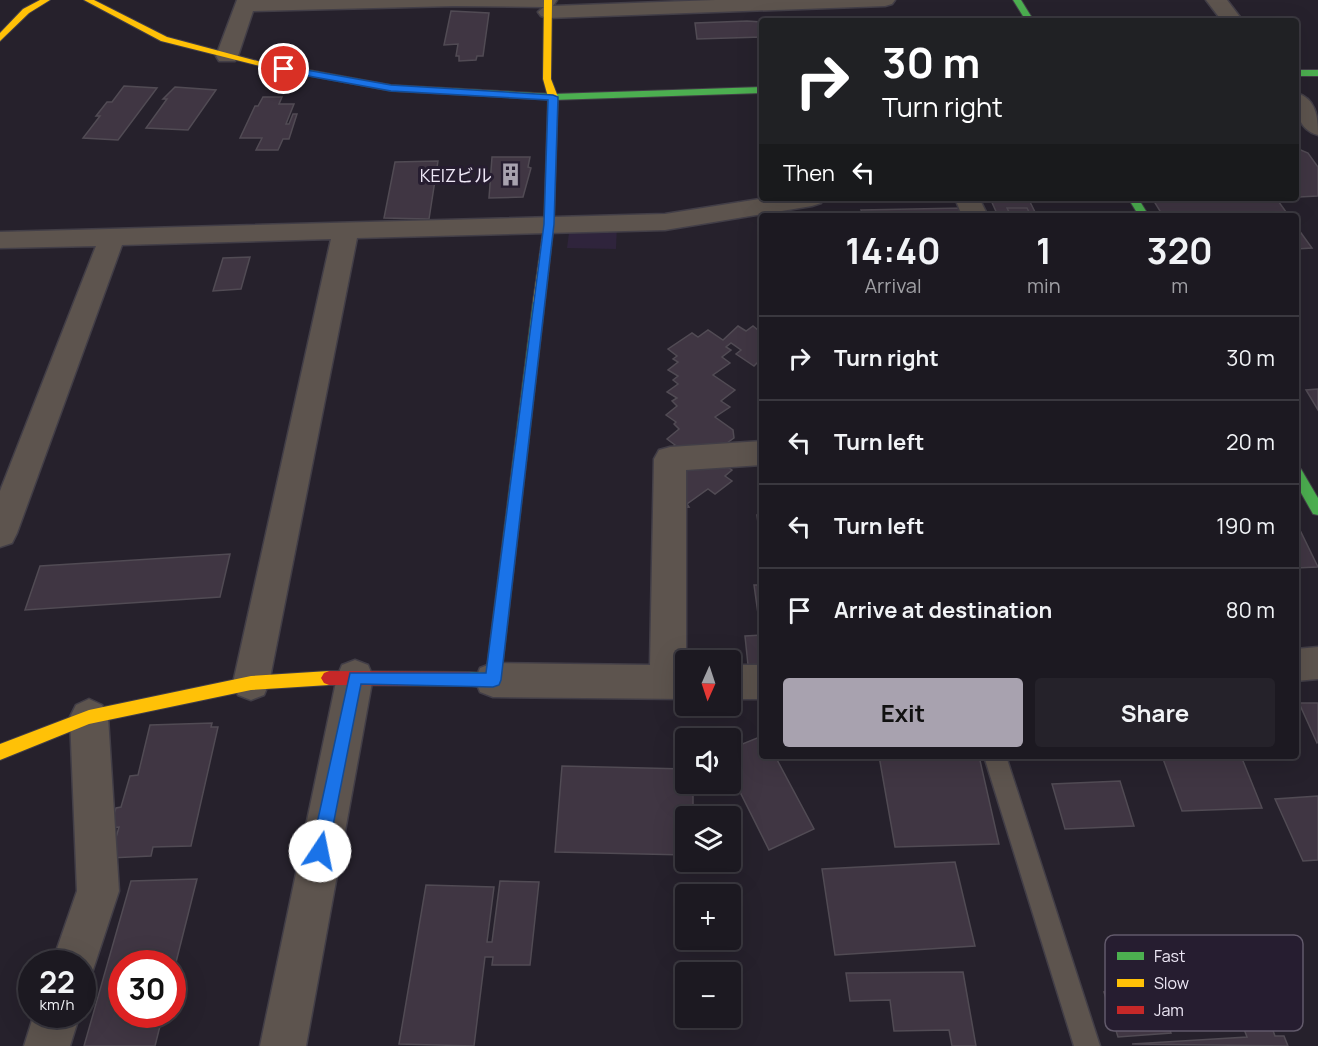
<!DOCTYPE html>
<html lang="en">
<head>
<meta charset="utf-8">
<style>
  body { margin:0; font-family:Manrope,"Noto Sans JP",sans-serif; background:#25222a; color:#f1f3f6; height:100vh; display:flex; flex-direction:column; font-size:22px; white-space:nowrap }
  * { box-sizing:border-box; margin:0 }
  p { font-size:20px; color:#a0a0a5 }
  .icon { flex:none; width:33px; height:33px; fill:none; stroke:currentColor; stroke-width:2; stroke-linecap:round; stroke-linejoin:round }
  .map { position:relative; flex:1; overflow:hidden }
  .sheet { position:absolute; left:759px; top:213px; width:540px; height:546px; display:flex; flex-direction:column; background:#1c1921; border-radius:6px; box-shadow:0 6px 24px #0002,0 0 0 2px #3a383f }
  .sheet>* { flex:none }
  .guide { position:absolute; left:759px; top:18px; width:540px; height:183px; border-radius:6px; box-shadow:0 6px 24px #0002,0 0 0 2px #3a383f; background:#202124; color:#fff; overflow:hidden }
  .needle { width:39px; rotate:183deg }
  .controls { position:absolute; left:675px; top:650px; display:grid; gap:12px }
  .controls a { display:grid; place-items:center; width:66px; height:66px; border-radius:6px; background:#1c1921; box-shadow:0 6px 24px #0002,0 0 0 2px #3a383f; font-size:30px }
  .speed { position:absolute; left:18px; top:950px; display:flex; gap:12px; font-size:30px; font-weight:700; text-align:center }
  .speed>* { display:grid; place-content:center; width:78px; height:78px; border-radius:50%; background:#1c1921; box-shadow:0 6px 24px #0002,0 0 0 2px #3a383f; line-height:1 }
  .speed small { font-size:15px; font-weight:400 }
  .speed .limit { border:9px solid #d22; background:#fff; color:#111 }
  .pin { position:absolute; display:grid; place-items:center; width:51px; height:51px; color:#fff; margin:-26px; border:3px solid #fff; border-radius:50%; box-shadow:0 2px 6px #0007 }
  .me { position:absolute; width:66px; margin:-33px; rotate:11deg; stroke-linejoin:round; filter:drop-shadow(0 0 4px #0008) }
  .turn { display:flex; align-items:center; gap:21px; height:126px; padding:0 24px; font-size:27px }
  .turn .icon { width:78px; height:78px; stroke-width:2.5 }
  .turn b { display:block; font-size:42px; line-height:51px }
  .then { display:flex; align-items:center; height:57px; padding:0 24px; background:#0003; gap:12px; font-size:22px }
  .eta { display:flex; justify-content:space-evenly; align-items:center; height:102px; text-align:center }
  .eta b { font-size:36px; font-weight:700; line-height:42px }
  .primary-button { display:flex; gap:12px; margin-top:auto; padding:12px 24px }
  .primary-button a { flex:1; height:69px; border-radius:6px; background:#a8a2af; color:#111; font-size:24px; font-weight:700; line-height:69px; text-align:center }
  .primary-button a+a { background:#25222a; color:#f1f3f6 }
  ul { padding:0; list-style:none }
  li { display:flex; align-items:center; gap:18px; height:84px; padding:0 24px; border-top:2px solid #3a383f }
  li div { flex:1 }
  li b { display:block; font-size:22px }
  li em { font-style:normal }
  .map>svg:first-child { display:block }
  .built { fill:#2f243c }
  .building { fill:#403643; stroke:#514b54; stroke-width:1.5 }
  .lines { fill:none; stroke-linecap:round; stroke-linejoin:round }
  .lane-casing { stroke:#423e47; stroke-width:3 }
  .street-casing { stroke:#423e47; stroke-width:3 }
  .fast-casing { stroke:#423e47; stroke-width:2 }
  .slow-casing { stroke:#423e47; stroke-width:2 }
  .jam-casing { stroke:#423e47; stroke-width:2 }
  .lane { fill:#5d544e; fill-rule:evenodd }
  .street { fill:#5d544e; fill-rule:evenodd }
  .fast { fill:#4caf50; fill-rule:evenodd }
  .slow { fill:#ffc107; fill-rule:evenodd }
  .jam { fill:#c62828; fill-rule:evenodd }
  .route { fill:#1a73e8; stroke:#114b97; stroke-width:1.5 }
  .labels { text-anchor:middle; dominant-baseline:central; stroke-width:6; stroke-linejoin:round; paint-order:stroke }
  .far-poi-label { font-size:18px; fill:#eee8f6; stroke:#261d30; text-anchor:end }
  .key { fill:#261d30; stroke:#625a6b; stroke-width:1.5 }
  .key-label { font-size:16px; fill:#eee8f6 }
</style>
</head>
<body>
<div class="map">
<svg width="1318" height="1046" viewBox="0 0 1318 1046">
  <rect width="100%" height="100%" fill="#26212c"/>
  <!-- built -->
  <polygon class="built" points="617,224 616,249 567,248 570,225"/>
  <!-- building -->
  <g class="building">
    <polygon points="451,11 489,13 483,56 477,56 476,60 459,61 459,56 456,56 458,44 444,45"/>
    <polygon points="747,21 762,22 762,37 697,39 695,23"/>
    <polygon points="124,86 157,88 118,140 83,138 100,116 96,116 107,102 112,102"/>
    <polygon points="175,87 216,90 188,130 146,128 167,99 163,99"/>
    <polygon points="263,97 282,97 279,104 294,104 286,124 289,124 293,114 297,114 289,139 283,139 278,150 256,150 262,138 240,138 255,106 258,106"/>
    <polygon points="1296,148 1308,153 1318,167 1318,196 1299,197 1296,193"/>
    <polygon points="492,157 530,157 528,167 531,168 523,197 489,198"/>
    <polygon points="438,161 429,219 384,218 395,162"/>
    <polygon points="990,198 1028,198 1037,216 998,216"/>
    <polygon points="1152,198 1276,198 1289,216 1163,216"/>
    <polygon points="963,208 966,216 863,216 861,210"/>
    <polygon points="1007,208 1027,208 1031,216 1011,216"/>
    <polygon points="1296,226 1312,248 1296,249"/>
    <polygon points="250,257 241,289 213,291 223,258"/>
    <polygon points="738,326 746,331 753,326 758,330 762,327 762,365 758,362 754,366 736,354 741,350 731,343 726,347 731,350 722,357 730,363 713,375 735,390 721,401 730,407 715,417 733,430 734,438 720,448 722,463 732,470 725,476 732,481 715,494 708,489 687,504 689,507 663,509 671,449 675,445 667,439 679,429 674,424 676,422 666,415 677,406 672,401 677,398 667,392 678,384 673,380 678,376 668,370 678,362 673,359 677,356 668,349 692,333 698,337 708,330 723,340"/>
    <polygon points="1318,389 1318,410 1306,390"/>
    <polygon points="757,515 762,515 762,555"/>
    <polygon points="1296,526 1298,526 1318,567 1296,568"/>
    <polygon points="230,554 220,597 25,610 40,566"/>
    <polygon points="754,585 762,585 762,628 760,628"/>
    <polygon points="762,635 762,665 748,665 745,636"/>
    <polygon points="1299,703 1318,703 1318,742 1317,743"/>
    <polygon points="212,723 211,727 218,727 191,846 153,847 151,856 110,858 119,827 109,828 116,808 121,807 130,776 138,775 150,725"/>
    <polygon points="762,736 762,756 775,756 814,829 769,850 730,772 730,749"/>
    <polygon points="879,756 979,756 999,844 895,847"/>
    <polygon points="1162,756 1241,756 1262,808 1182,811"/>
    <polygon points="562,766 686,769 686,783 693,783 693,816 686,816 686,855 555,852"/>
    <polygon points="1120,781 1134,826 1065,829 1052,784"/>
    <polygon points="1318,796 1318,860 1303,861 1275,799"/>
    <polygon points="955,862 975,946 835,955 822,869"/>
    <polygon points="197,879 172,978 172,963 122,963 122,1014 163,1014 155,1046 84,1046 131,881"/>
    <polygon points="500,881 539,882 530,965 492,965 493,957 485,957 474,1046 399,1044 426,885 494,887 487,942 492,942"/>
    <polygon points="963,972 976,1046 952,1046 949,1030 894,1031 890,1000 850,1001 846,973"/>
    <polygon points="1156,989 1171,1033 1118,1037 1104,992"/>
    <polygon points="1264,1006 1275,1036 1284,1036 1288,1046 1132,1044 1247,1037 1236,1008"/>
  </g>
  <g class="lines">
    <defs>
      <polygon id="lane" points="984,756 1006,756 1100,1046 1074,1046"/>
      <g id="street">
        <polygon points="237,0 557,0 553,6 715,0 895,0 892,4 885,6 548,18 541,16 538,12 544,7 454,6 253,11 238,56 235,61 219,61 216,56"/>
        <polygon points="1206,0 1227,0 1243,21 1222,21"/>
        <path d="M1296 93C1316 98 1318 117 1318 135 1298 130 1296 111 1296 93Z"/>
        <polygon points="765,198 824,198 821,203 812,206 665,230 357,238 269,683 264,695 251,700 238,695 233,683 331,239 122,245 17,533 12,543 0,547 0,491 96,246 0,248 0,232 665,214"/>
        <polygon points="955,198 979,198 988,216 962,216"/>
        <polygon points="762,441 762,465 686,470 686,699 493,697 480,692 475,680 480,668 493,663 650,665 654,459 659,450 670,447"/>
        <polygon points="1318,647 1318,679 1296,681 1296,649"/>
        <polygon points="355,660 368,665 373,677 306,1046 260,1046 337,677 342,665"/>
        <rect x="730" y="665" width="32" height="34"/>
        <polygon points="89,699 102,705 108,717 119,891 90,979 82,981 82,963 52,963 77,891 70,717 76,705"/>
        <polygon points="34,1014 80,1014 70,1046 24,1046"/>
      </g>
      <g id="fast">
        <polygon points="1013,0 1021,0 1034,21 1026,21"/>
        <polygon points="276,64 391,85 553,94 762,87 762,93 553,100 391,91 273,69 273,65"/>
        <rect x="1296" y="70" width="22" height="6"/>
        <polygon points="1128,198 1138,198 1149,216 1139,216"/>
        <path d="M539 298 545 302 501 680 498 685C489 688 473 687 464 684L461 679 464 674 469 672 486 673 533 302Z"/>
        <polygon points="1296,468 1301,469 1318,498 1318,515 1313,514 1296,484"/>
      </g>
      <g id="slow">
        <polygon points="40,0 50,0 29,13 0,41 0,33 23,9"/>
        <polygon points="84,0 94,0 167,37 280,67 276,70 161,41"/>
        <polygon points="544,0 552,0 551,79 558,97 554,224 545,302 539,306 533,302 544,224 548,97 543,79"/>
        <polygon points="329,671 334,673 337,678 334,683 329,685 251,690 89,724 0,760 0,744 89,710 251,676"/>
      </g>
      <polygon id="jam" points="329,671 469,672 474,674 477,679 474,684 469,686 329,685 324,683 321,678 324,673"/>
    </defs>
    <!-- lane casing -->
    <use href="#lane" class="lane-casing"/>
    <!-- street casing -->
    <use href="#street" class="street-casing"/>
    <!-- fast casing -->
    <use href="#fast" class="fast-casing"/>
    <!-- slow casing -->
    <use href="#slow" class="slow-casing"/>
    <!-- jam casing -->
    <use href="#jam" class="jam-casing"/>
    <!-- lane -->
    <use href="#lane" class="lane"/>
    <!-- street -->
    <use href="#street" class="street"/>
    <!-- fast -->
    <use href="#fast" class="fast"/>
    <!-- slow -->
    <use href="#slow" class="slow"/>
    <!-- jam -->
    <use href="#jam" class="jam"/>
  </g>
  <!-- route -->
  <polygon class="route" points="284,66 391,85 553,95 558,97 554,224 501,680 499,685 493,687 361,684 328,851 326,857 320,859 314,857 311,851 350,673 486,673 544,224 548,100 391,91 281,71 280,69"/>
  <!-- icons -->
  <defs>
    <symbol id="building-bare" viewBox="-9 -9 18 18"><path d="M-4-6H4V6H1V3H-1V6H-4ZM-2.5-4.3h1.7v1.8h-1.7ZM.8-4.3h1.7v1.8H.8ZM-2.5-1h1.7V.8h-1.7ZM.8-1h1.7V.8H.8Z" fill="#a8a2af" stroke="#261d30" stroke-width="2.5" paint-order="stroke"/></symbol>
  </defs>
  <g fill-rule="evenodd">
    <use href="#building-bare" x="494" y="158" width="33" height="33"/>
  </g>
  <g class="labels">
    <!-- far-poi labels -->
    <g class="far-poi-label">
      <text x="492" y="175">KEIZビル</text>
    </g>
  </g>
  <!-- legend -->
  <rect x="1105" y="935" width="198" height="96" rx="9" class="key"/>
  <rect x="1117" y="952" width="27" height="8" fill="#4caf50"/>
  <rect x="1117" y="979" width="27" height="8" fill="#ffc107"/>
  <rect x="1117" y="1006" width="27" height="8" fill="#c62828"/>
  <g class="key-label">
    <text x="1154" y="962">Fast</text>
    <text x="1154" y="989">Slow</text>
    <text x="1154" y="1016">Jam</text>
  </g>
</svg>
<div class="controls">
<a><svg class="needle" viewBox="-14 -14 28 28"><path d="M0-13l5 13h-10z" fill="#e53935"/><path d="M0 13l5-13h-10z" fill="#a0a0a5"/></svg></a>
<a><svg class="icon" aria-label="sound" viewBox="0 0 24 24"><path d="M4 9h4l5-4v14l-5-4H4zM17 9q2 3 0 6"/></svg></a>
<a><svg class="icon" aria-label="layers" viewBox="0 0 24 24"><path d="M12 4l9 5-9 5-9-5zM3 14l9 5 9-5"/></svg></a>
<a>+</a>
<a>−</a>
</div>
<div class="speed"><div>22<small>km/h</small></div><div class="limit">30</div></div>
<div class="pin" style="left:284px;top:69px;background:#d93025"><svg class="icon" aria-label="arrive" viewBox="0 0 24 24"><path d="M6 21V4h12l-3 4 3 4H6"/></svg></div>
<svg class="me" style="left:320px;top:851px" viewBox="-20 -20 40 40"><circle r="19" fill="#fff"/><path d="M0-13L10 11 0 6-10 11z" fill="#1a73e8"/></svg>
<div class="guide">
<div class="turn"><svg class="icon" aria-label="right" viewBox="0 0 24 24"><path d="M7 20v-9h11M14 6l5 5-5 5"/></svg><div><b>30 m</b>Turn right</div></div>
<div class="then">Then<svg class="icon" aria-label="left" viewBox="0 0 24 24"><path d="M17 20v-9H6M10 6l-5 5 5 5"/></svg></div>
</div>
<section class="sheet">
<div class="eta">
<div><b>14:40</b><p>Arrival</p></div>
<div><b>1</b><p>min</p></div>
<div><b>320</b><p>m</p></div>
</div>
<ul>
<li><svg class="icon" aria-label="right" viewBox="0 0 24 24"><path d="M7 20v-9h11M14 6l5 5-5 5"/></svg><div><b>Turn right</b></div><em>30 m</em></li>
<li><svg class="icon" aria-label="left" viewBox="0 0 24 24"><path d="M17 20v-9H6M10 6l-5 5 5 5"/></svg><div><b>Turn left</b></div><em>20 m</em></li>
<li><svg class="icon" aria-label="left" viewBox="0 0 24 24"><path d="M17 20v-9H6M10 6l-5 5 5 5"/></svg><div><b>Turn left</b></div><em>190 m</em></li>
<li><svg class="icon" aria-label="arrive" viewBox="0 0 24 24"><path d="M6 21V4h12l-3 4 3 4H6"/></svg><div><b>Arrive at destination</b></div><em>80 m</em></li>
</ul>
<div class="primary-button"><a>Exit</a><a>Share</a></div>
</section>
</div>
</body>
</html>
